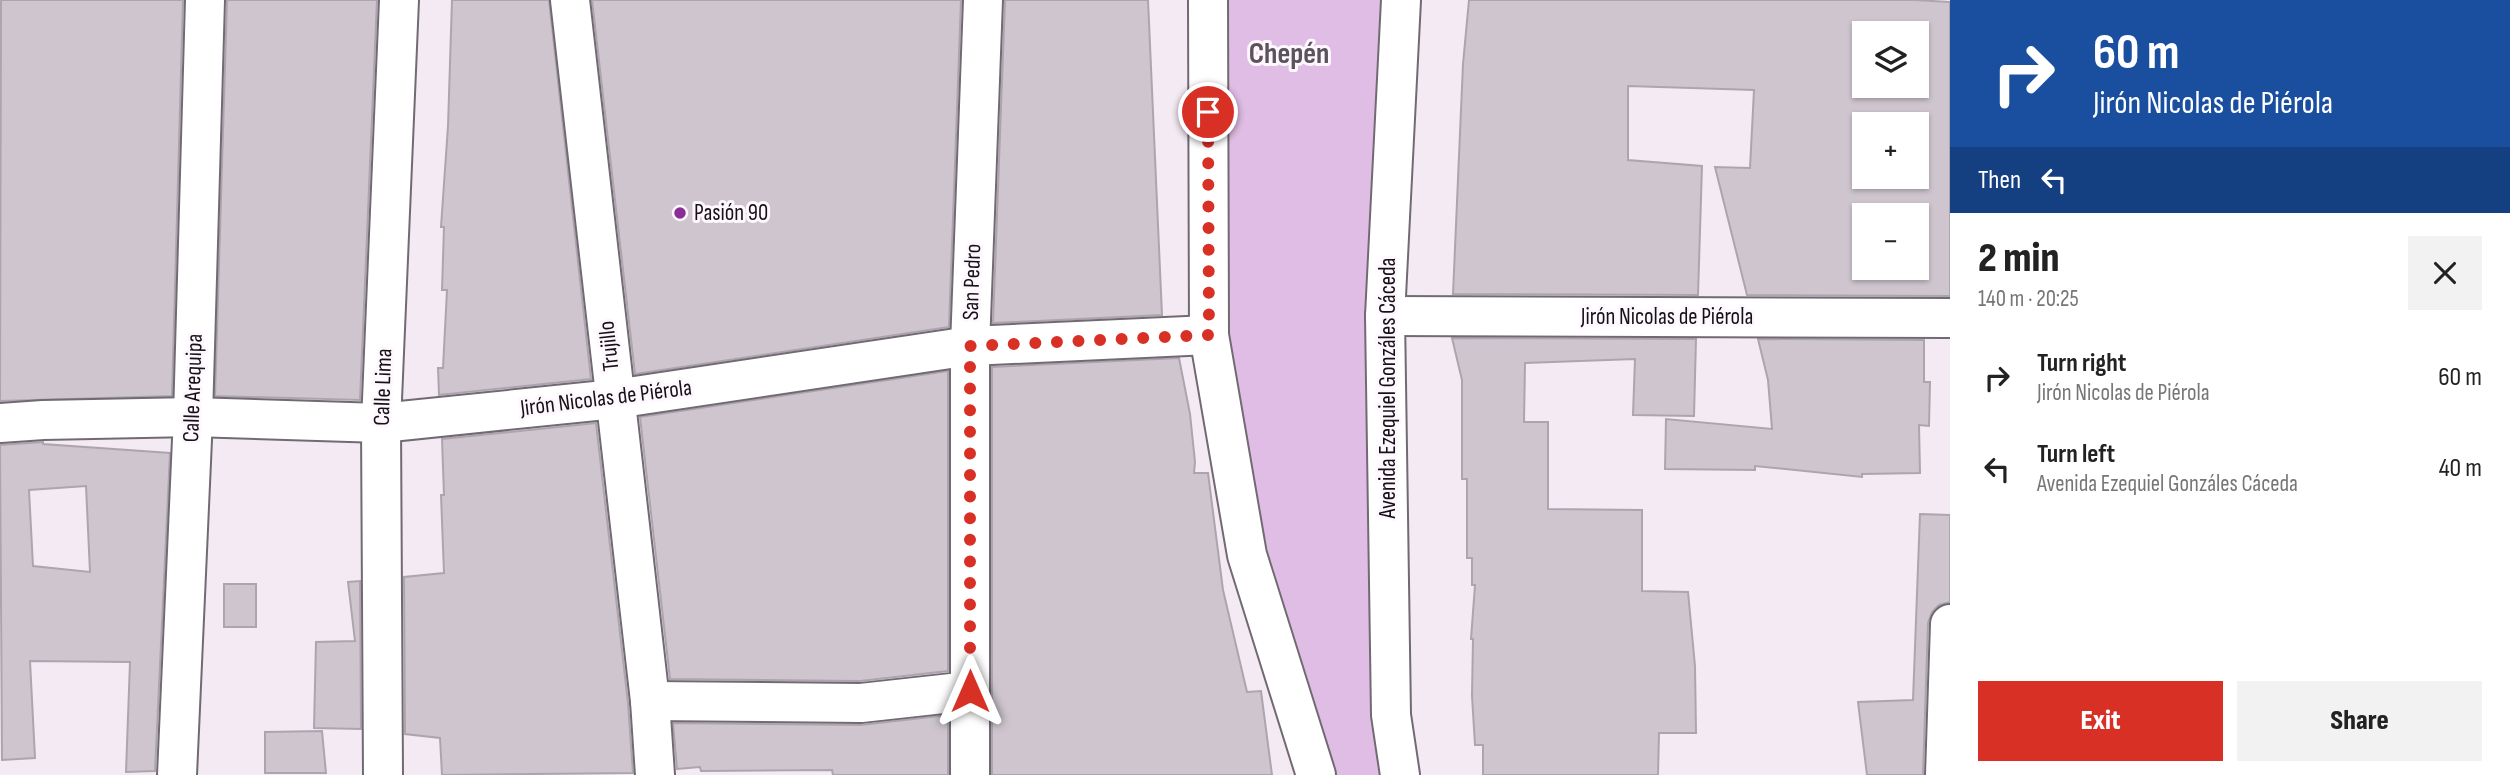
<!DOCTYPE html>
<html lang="en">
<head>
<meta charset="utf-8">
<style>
  body { margin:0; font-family:"Sofia Sans Condensed",sans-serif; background:#f2f2f2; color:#222; height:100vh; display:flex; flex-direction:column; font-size:26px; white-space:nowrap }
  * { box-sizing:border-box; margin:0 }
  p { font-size:23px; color:#767676 }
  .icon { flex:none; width:38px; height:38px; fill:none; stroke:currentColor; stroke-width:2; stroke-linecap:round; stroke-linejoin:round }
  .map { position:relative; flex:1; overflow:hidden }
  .details { display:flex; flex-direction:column; background:#fff; width:560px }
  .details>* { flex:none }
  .banner { background:#1a4fa0; color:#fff; overflow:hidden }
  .buttons { position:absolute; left:1852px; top:21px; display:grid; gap:14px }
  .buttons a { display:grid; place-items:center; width:77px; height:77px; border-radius:0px; background:#fff; box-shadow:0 2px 5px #0004; font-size:35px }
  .pin { position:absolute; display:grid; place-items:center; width:60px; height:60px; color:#fff; margin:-30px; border:4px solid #fff; border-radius:50%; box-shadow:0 2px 7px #0007 }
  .me { position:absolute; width:77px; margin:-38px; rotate:0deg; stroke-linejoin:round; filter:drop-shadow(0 0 5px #0008) }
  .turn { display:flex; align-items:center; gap:24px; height:147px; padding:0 28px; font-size:32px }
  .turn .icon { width:91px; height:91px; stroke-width:2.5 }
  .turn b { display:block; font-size:49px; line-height:60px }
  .then { display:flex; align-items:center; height:66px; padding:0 28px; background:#0003; gap:14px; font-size:26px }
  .round { display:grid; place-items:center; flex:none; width:74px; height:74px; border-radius:0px; background:#f2f2f2 }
  .head { display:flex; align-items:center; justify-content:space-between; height:119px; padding:0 28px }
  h1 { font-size:42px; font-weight:800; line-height:52px }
  .button { display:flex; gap:14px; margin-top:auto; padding:14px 28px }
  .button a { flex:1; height:80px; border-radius:0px; background:#d93025; color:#fff; font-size:28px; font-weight:800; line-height:80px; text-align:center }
  .button a+a { background:#f2f2f2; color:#222 }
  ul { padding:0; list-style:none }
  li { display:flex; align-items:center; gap:21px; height:91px; padding:0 28px }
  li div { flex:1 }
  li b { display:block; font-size:26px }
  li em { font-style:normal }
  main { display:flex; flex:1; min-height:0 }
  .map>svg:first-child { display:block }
  .green { fill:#e0bde4 }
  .building { fill:#cec5cf; stroke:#ada5ae; stroke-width:2; fill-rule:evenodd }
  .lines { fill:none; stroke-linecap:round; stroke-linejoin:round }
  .minor-casing { stroke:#726a73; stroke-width:42 }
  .major-casing { stroke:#726a73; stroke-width:42 }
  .minor { stroke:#fff; stroke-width:38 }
  .major { stroke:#fff; stroke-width:38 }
  .route { stroke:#d93025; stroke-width:12; stroke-dasharray:0 21.6 }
  .poi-dot { fill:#8b2d97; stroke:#fef8fe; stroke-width:2.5 }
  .labels { text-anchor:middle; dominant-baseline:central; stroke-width:6; stroke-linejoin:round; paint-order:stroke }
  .poi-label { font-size:23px; fill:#151215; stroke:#fef8fe; text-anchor:start }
  .street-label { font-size:23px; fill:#151215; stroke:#fef8fe }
  .district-label { font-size:30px; font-weight:bold; fill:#5b535b; stroke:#fef8fe }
</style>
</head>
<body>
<main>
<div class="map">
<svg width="1950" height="775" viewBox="0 0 1950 775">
  <rect width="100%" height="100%" fill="#f3eaf4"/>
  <!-- green -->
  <polygon class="green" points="1208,0 1401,0 1400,775 1316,775 1209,335"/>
  <!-- building -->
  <g class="building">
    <polygon points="1,0 183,0 172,396 0,401"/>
    <polygon points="227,0 377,0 360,400 215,396"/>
    <polygon points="452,0 549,0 591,379 439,395 438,368 443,368 447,290 442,290 444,227 441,227 448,126"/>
    <polygon points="592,0 961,0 949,327 635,374"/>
    <polygon points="1005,0 1148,0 1162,315 993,323"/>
    <path d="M1469 0H1915L1950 2V296L1747 295 1715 167 1750 168 1754 90 1628 86V160L1702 166 1698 295 1453 294 1463 64ZM1864 33H1916V86H1864ZM1864 124H1916V177H1864ZM1864 215H1916V268H1864Z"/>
    <polygon points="1452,338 1696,339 1694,416 1633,415 1635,359 1525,363 1524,422 1548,422 1548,509 1642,510 1642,591 1688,592 1695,666 1696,733 1659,733 1658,775 1483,775 1483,745 1475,745 1472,696 1473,639 1471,639 1475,585 1472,585 1472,558 1467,558 1467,479 1462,479 1462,380"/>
    <polygon points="1758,339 1924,340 1924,382 1930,382 1929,426 1919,425 1920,473 1862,474 1862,477 1755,466 1755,470 1665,469 1666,419 1772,429 1768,380"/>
    <polygon points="1179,358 1190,414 1195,462 1194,473 1208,473 1223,590 1247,692 1261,691 1272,775 992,775 992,367"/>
    <polygon points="948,371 948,671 860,681 670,679 640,417"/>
    <polygon points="596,423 628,703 633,773 442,775 440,738 405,734 404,577 444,573 441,495 444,495 442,439"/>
    <path d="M43 442V444L170 453 155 771 126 772 130 662 30 661 35 758 2 760 0 445ZM86 486 90 572 33 566 29 490Z"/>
    <polygon points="1920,514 1950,515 1950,602 1939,605 1932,612 1928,623 1923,775 1867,775 1858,702 1913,700"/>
    <polygon points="360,581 361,729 314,728 316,642 355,641 348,582"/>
    <rect x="224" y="584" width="32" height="43"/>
    <polygon points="948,715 948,775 833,775 832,770 701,771 700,767 677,769 673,723 861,725"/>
    <polygon points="322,731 326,773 265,773 265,732"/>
  </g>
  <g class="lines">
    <defs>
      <g id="minor">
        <polyline points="570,0 650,701 655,775"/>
        <polyline points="1385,316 1950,318"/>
        <polyline points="0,423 43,420 193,417 381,423 615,399 970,346 1209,335"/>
        <polyline points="650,701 861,703 970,691"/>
        <polyline points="177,775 193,417 205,0"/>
        <polyline points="383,775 381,423 399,0"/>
        <polyline points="970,775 970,346 983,0"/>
        <polyline points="1945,775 1950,624"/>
      </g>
      <g id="major">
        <polyline points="1208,0 1209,335 1247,555 1316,775"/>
        <polyline points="1400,775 1391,715 1385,316 1401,0"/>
      </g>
    </defs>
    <!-- minor casing -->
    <use href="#minor" class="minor-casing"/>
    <!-- major casing -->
    <use href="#major" class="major-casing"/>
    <!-- minor -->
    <use href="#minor" class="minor"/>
    <!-- major -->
    <use href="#major" class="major"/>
  </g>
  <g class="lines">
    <!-- route -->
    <polyline class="route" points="970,691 970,346 1209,335 1208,112"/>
  </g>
  <!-- markers -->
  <circle class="poi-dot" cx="680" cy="213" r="7"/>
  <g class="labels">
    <!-- poi labels -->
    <g class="poi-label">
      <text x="694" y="213">Pasión 90</text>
    </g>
    <!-- street labels -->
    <g class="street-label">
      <text transform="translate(972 282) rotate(-88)">San Pedro</text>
      <text x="1667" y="317">Jirón Nicolas de Piérola</text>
      <text transform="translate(609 346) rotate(-96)">Trujillo</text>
      <text transform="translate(383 387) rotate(-88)">Calle Lima</text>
      <text transform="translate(193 388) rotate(-88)">Calle Arequipa</text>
      <text transform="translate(1388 388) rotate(-90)">Avenida Ezequiel Gonzáles Cáceda</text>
      <text transform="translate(606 398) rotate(-7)">Jirón Nicolas de Piérola</text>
    </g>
    <!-- district labels -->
    <g class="district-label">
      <text x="1289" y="54">Chepén</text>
    </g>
  </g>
</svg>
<div class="buttons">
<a><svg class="icon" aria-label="layers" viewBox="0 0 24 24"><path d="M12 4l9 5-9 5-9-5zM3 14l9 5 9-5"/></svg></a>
<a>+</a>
<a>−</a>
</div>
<div class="pin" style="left:1208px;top:112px;background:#d93025"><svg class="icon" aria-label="arrive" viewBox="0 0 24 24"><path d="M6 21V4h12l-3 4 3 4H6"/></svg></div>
<svg class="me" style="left:970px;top:691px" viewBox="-20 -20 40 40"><path d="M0-17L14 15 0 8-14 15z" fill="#d93025" stroke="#fff" stroke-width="4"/></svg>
</div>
<section class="details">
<div class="banner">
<div class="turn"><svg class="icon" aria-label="right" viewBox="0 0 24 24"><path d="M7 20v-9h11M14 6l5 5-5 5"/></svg><div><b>60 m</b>Jirón Nicolas de Piérola</div></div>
<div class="then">Then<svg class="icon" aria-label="left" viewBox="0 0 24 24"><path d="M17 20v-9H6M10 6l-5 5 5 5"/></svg></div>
</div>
<div class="head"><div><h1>2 min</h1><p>140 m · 20:25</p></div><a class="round"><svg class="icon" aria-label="close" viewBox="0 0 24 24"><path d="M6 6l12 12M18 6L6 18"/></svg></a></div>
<ul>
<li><svg class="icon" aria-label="right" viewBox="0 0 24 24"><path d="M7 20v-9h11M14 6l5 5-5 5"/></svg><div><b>Turn right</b><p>Jirón Nicolas de Piérola</p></div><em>60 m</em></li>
<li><svg class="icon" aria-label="left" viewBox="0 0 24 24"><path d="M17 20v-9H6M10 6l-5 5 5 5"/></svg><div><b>Turn left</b><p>Avenida Ezequiel Gonzáles Cáceda</p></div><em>40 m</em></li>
</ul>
<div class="button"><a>Exit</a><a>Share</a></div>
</section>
</main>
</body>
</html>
